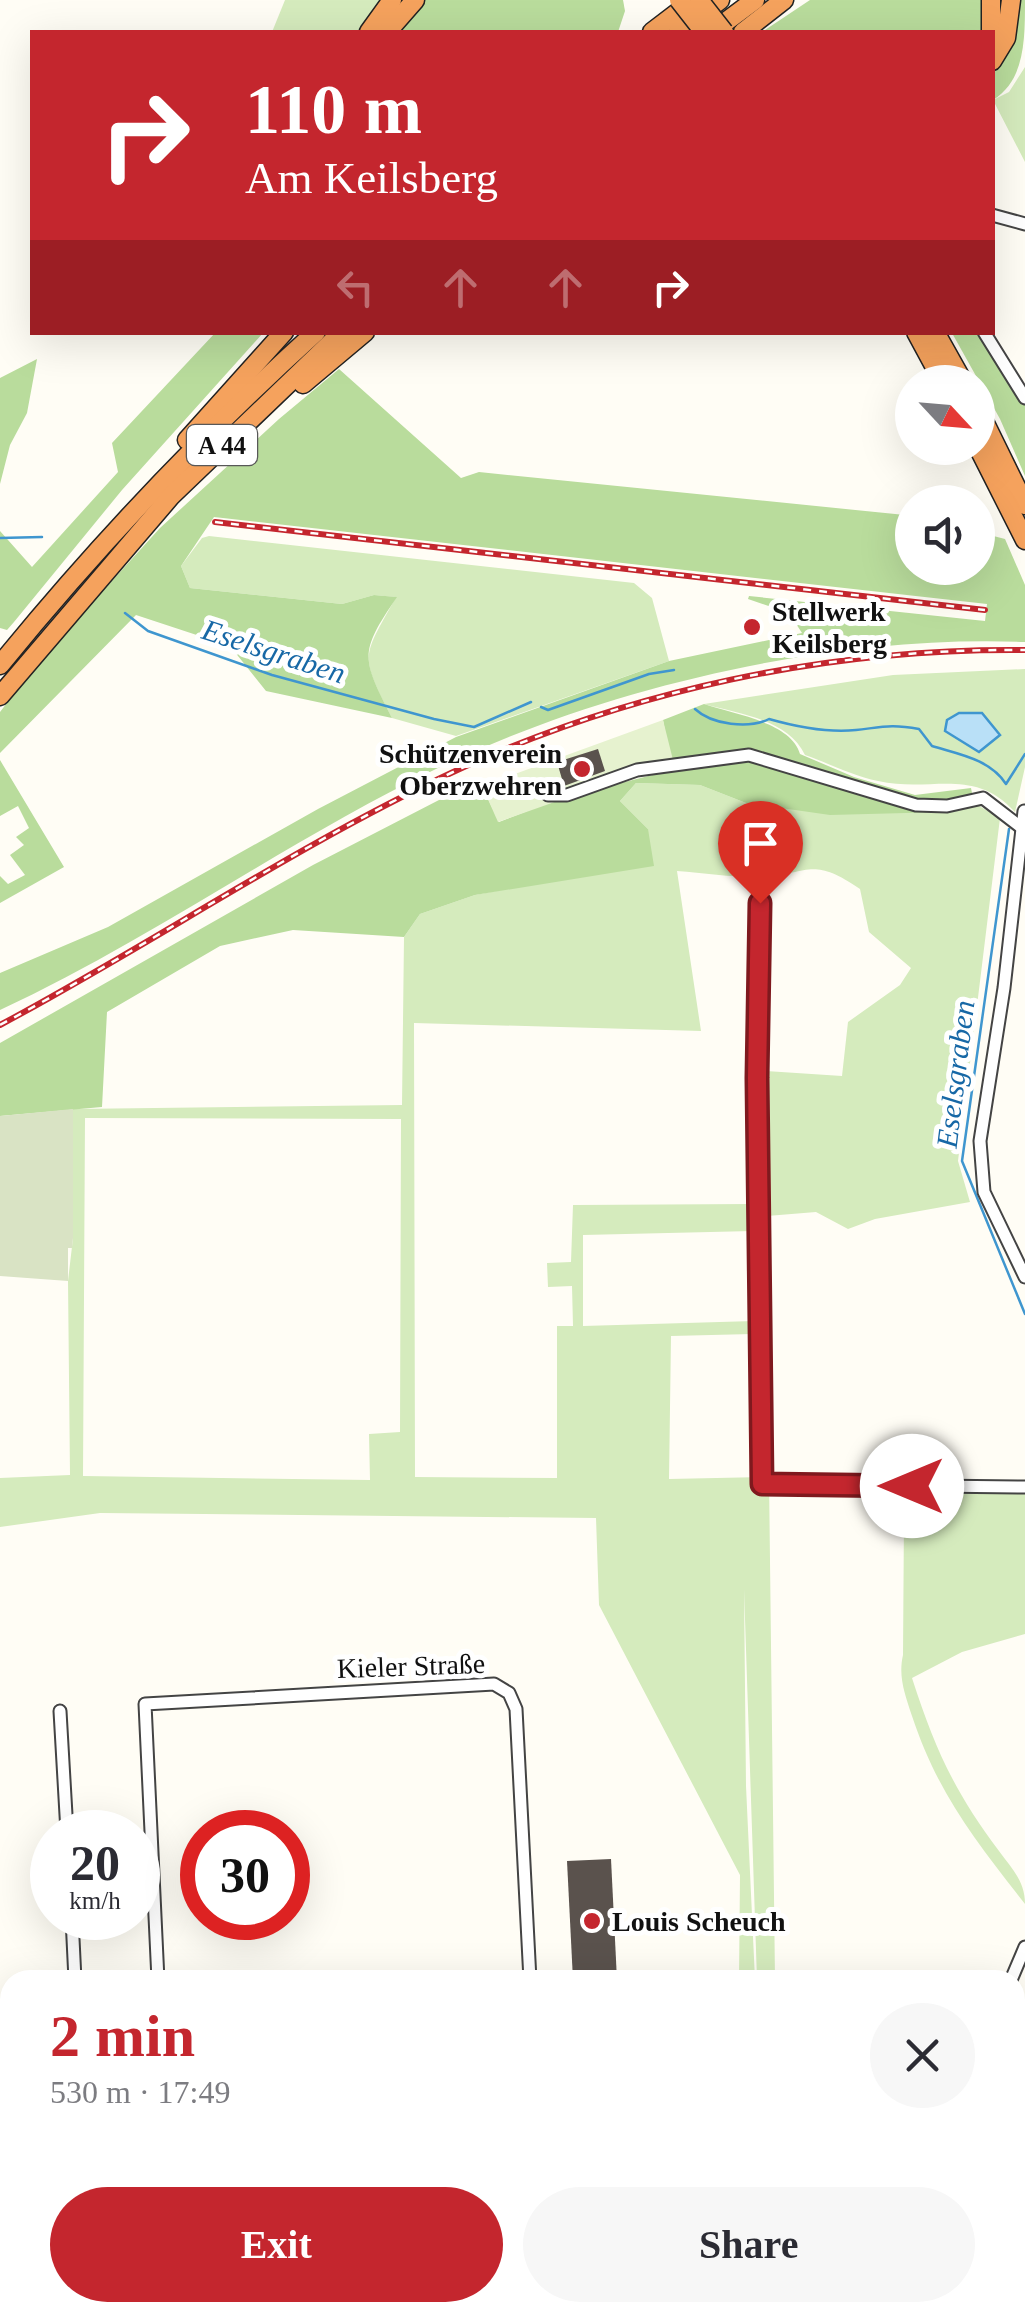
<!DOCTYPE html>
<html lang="en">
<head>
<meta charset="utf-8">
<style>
  body { margin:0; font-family:Georgia,serif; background:#f7f7f7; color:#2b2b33; height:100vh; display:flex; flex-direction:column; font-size:38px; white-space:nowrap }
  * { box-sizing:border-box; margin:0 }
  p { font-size:32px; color:#7c7c81 }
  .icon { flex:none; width:55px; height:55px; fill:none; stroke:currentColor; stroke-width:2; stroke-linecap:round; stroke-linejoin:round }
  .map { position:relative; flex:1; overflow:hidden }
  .panel { position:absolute; left:0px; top:1970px; width:1025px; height:352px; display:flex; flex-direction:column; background:#fff; border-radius:30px 30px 0 0; box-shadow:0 10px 40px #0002 }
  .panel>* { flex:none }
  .top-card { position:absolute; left:30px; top:30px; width:965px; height:305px; border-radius:0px; box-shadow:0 10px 40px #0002; background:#c4262e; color:#fff; overflow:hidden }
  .needle { width:65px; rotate:116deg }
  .buttons { position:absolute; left:895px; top:365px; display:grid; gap:20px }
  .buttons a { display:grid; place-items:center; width:100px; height:100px; border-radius:50%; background:#fff; box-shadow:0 10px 40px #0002; font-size:50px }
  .speed { position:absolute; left:30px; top:1810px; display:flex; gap:20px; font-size:50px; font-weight:700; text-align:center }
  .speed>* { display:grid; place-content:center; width:130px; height:130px; border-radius:50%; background:#fff; box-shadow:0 10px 40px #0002; line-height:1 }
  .speed small { font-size:25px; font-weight:400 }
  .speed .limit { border:15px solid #d22; background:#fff; color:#111 }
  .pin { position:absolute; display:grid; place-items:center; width:85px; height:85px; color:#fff; margin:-102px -42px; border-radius:50% 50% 50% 0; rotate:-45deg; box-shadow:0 0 10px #0007 }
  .pin .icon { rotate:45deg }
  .me { position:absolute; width:110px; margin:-55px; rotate:270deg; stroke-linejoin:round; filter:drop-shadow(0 0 8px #0008) }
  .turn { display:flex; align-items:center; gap:35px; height:210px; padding:0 50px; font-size:45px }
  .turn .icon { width:130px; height:130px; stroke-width:2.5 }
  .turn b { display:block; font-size:70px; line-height:85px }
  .lanes { display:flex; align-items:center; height:95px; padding:0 50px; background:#0003; justify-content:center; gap:50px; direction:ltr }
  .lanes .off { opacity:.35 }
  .round { display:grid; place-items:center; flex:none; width:105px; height:105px; border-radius:52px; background:#f7f7f7 }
  .summary { display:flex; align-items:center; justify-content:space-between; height:170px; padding:0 50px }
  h1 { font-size:60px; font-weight:700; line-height:75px; color:#c4262e }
  .button { display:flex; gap:20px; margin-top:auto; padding:20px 50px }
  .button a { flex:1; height:115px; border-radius:60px; background:#c4262e; color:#fff; font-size:40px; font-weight:700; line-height:115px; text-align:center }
  .button a+a { background:#f7f7f7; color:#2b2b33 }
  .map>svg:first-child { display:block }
  .green { fill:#d5ebbd; fill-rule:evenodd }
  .forest { fill:#b9dc9c }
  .cemetery { fill:#d9e3c4 }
  .pitch { fill:#e6f2cf }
  .water { fill:#b9e0f7; stroke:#3f96cf; stroke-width:2.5 }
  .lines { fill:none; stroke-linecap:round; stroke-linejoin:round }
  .stream { stroke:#3f96cf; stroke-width:2.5 }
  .building { fill:#5a524d }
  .minor-casing { stroke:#444; stroke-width:15 }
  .highway-casing { stroke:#222; stroke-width:21 }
  .minor { stroke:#fff; stroke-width:11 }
  .highway { stroke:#f5a25d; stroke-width:18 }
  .rail-casing { stroke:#c4262e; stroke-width:6 }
  .rail { stroke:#fff; stroke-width:2.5; stroke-dasharray:8; stroke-linecap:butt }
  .highway-bridge-casing { stroke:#222; stroke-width:21; stroke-linecap:butt }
  .highway-bridge { stroke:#f5a25d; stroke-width:18 }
  .route-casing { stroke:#7f191e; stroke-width:25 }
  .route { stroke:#c4262e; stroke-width:18 }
  .poi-dot { fill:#c4262e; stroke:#fff; stroke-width:4 }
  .labels { text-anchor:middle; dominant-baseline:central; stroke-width:10; stroke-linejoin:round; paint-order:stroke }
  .shield { fill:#fff; stroke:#585858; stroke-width:2.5 }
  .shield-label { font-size:25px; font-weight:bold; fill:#111 }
  .poi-label { font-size:28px; font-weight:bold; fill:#111; stroke:#fff; text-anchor:start }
  .street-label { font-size:28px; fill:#111; stroke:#fff }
  .water-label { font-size:30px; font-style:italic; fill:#1768a6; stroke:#fff }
</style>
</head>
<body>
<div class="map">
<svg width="1025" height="2321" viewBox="0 0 1025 2321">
  <rect width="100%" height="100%" fill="#fffdf5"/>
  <!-- green -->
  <g class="green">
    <polygon points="285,0 383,0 362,32 272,32"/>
    <polygon points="1025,67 1025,162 993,100 1009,92"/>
    <path d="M209 536 634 583 652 598 669 661 456 736 392 718C359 653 362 659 396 597L374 595 342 604 190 588 181 566 202 538Z"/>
    <path d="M1025 669V767L1015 812C973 766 932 793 878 781 853 776 828 763 805 755 788 719 739 714 704 704L893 675Z"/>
    <path d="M636 783 700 785 746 803 944 812 974 803 1000 818 958 1161 970 1202 875 1219 848 1229 816 1212 767 1216 766 1071 842 1076 848 1022 900 985 911 968 869 932 860 889C809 854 809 876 756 877 730 877 703 873 677 871L701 1031 414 1023 415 1477 557 1478V1326H573L572 1286 548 1287 547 1263 571 1262 573 1205 752 1204 753 1231 583 1235V1326L754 1321 752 1334 671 1336 669 1479 769 1477 775 1980H757L744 1589 746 1786 755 1980H739L740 1875 599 1605 596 1518 100 1513 0 1527V1478L70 1475 68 1281 73 1238V1109L402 1105 404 937 420 914 475 895 537 883 648 829 620 801ZM85 1118 401 1119 400 1432 369 1434 370 1480 83 1476Z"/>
    <path d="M1025 1493V1634L962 1652 912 1678C935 1749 954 1791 999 1851 1012 1869 1025 1881 1025 1904 975 1840 938 1794 912 1716 905 1694 898 1677 903 1655L904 1515 926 1494Z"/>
    <polygon points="749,2313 860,2313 861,2321 749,2321"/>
  </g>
  <!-- forest -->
  <g class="forest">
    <polygon points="419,0 623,0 625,11 618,32 395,32"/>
    <polygon points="810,0 984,0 984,32 762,32"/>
    <path d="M1019 0H1025C1025 40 1025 80 993 100L992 74C1013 52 1018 29 1019 0Z"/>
    <polygon points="215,333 263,333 122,490 14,622 7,630 0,628 0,531 32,567 118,472 112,443"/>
    <polygon points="952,333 982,333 1025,404 1025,476 1000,419"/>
    <polygon points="37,359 27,413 10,445 0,484 0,378"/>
    <path d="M339 369 461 478 479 472 905 515 912 517V568H978V532L1005 539 1025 585V642C836 634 608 686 438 768 288 840 151 940 0 1010V973L108 927 318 809 456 737 669 661 802 633 789 613 748 599 749 596 985 621 987 604 214 517 181 566 190 588 342 604 374 595 397 597C358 654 362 658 392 718L266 691 230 646 136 615 0 753V712L40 660 160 528 279 419Z"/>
    <path d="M704 704C733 714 791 722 800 754L854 777 915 795 971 788 974 803 944 812 830 815 746 803 700 785 636 783 620 801 648 829 654 866 475 895 420 914 404 937 293 930 220 946 107 1012 102 1107 0 1116V1043L313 865 439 800 482 786 499 822 558 799 672 770 663 720Z"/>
    <polygon points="0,760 64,867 0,903 0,876 8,884 25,875 10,855 24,845 16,837 29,828 18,806 0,816"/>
  </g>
  <!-- cemetery -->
  <polygon class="cemetery" points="73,1109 73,1238 72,1248 68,1248 68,1281 0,1276 0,1116"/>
  <!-- pitch -->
  <polygon class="pitch" points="663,720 673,760 498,822 482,786"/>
  <!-- water -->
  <polygon class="water" points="959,713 982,713 1000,735 979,752 945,731 947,720"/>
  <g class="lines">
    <!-- stream -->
    <g class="stream">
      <polyline points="0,538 42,537"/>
      <polyline points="125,613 148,631 272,675 434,719 474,727 531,702"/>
      <polyline points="541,707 548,710 649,674 674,670"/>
      <path d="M695 709C712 725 749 729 769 719 797 727 827 733 856 730 883 727 891 724 919 729L932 746C958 754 990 759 1006 784L1025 754"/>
      <polyline points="1009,829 962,1161 1025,1314"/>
    </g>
  </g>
  <!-- building -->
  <g class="building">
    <polygon points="598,749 605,771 564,786 557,762"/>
    <polygon points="611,1859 617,1980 573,1980 567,1861"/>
  </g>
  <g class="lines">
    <defs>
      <g id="minor">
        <polyline points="992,215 1025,224"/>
        <polyline points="984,332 1025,398"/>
        <polyline points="548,795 567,795 637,770 749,755 916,805 947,806 983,798 1022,828"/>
        <polyline points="1024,811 1004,988 980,1141 984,1192 1025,1277"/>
        <polyline points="760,903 757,1078 762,1484 1025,1487"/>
        <polyline points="60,1711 67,1832"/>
        <polyline points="72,1918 75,1980"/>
        <polyline points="158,1980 145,1704 494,1684 509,1693 516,1709 530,1980"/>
        <polyline points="1011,1980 1025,1947"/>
        <polyline points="0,2201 10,2201"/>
        <polyline points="176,2312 177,2321"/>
        <polyline points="549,2312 549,2321"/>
      </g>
      <g id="highway">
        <polyline points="991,0 991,32"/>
        <polyline points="369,32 392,0"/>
        <polyline points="387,32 415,0"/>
        <polyline points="652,32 694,0"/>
        <polyline points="678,32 720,0"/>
        <polyline points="712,32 755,0"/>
        <polyline points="743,32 784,0"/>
        <polyline points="992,61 1006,38 1011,0"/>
        <polyline points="916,332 943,382"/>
        <polyline points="935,332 963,382"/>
        <polyline points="303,384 365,332"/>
        <polyline points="978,409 1025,505"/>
        <polyline points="187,440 284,332"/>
        <polyline points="978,447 1025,540"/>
        <path d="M0 665C97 546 202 435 316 332"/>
        <polyline points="0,696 171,496 342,332"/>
      </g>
    </defs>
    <!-- minor casing -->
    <use href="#minor" class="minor-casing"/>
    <!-- highway casing -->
    <use href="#highway" class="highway-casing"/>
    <!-- minor -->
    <use href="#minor" class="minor"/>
    <!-- highway -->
    <use href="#highway" class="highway"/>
    <defs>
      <g id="rail">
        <polyline points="215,522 985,610"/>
        <path d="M0 1025C152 944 295 846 451 773 629 690 828 648 1025 650"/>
      </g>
    </defs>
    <!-- rail casing -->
    <use href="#rail" class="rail-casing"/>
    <!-- rail -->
    <use href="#rail" class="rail"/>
    <defs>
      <g id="highway-bridge">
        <polyline points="679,0 704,32"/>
        <polyline points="699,0 724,32"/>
      </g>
    </defs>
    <!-- highway-bridge casing -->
    <use href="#highway-bridge" class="highway-bridge-casing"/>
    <!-- highway-bridge -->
    <use href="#highway-bridge" class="highway-bridge"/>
  </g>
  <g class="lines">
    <defs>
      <polyline id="route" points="760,903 757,1078 762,1484 912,1486"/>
    </defs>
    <!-- route casing -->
    <use href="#route" class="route-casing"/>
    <!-- route -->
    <use href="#route" class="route"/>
  </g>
  <!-- markers -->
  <g class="poi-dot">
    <circle cx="752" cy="627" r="10"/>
    <circle cx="582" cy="769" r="10"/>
    <circle cx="592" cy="1921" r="10"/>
  </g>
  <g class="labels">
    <!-- shield labels -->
    <rect class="shield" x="187" y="425" width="70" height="40" rx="8"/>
    <g class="shield-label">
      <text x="222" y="445">A 44</text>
    </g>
    <!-- poi labels -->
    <g class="poi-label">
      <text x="772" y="611">Stellwerk<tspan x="772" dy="32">Keilsberg</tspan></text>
      <text x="562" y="753" text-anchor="end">Schützenverein<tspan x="562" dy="32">Oberzwehren</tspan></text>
      <text x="612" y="1921">Louis Scheuch</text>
    </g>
    <!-- street labels -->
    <g class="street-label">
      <text transform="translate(411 1666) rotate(-2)">Kieler Straße</text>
    </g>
    <!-- water labels -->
    <g class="water-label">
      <text transform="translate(274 651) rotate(18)">Eselsgraben</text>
      <text transform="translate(955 1074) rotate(-83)">Eselsgraben</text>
    </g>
  </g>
</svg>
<div class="buttons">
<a><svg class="needle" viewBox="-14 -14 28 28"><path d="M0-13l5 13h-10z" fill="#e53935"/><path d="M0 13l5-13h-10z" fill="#7c7c81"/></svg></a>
<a><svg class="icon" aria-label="sound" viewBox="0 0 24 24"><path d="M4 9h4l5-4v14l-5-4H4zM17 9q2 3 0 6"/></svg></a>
</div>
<div class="speed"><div>20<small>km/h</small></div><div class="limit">30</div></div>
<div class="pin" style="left:760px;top:903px;background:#d93025"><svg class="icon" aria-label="arrive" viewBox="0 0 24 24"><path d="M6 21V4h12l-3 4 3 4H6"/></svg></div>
<svg class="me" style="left:912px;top:1486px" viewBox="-20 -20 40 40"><circle r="19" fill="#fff"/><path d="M0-13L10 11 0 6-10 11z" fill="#c4262e"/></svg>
<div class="top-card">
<div class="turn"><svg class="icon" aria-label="right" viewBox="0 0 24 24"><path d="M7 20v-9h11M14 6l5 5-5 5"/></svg><div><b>110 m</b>Am Keilsberg</div></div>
<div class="lanes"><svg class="icon off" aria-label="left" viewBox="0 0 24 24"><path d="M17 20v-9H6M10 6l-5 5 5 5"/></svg><svg class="icon off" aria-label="ahead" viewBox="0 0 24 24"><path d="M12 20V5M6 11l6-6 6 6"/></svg><svg class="icon off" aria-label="ahead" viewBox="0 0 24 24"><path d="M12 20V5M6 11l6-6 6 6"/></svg><svg class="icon" aria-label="right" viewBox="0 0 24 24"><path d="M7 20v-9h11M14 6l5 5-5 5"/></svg></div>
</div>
<section class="panel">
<div class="summary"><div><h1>2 min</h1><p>530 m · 17:49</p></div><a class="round"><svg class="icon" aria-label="close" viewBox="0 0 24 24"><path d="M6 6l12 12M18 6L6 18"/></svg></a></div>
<div class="button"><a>Exit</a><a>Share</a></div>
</section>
</div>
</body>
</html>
